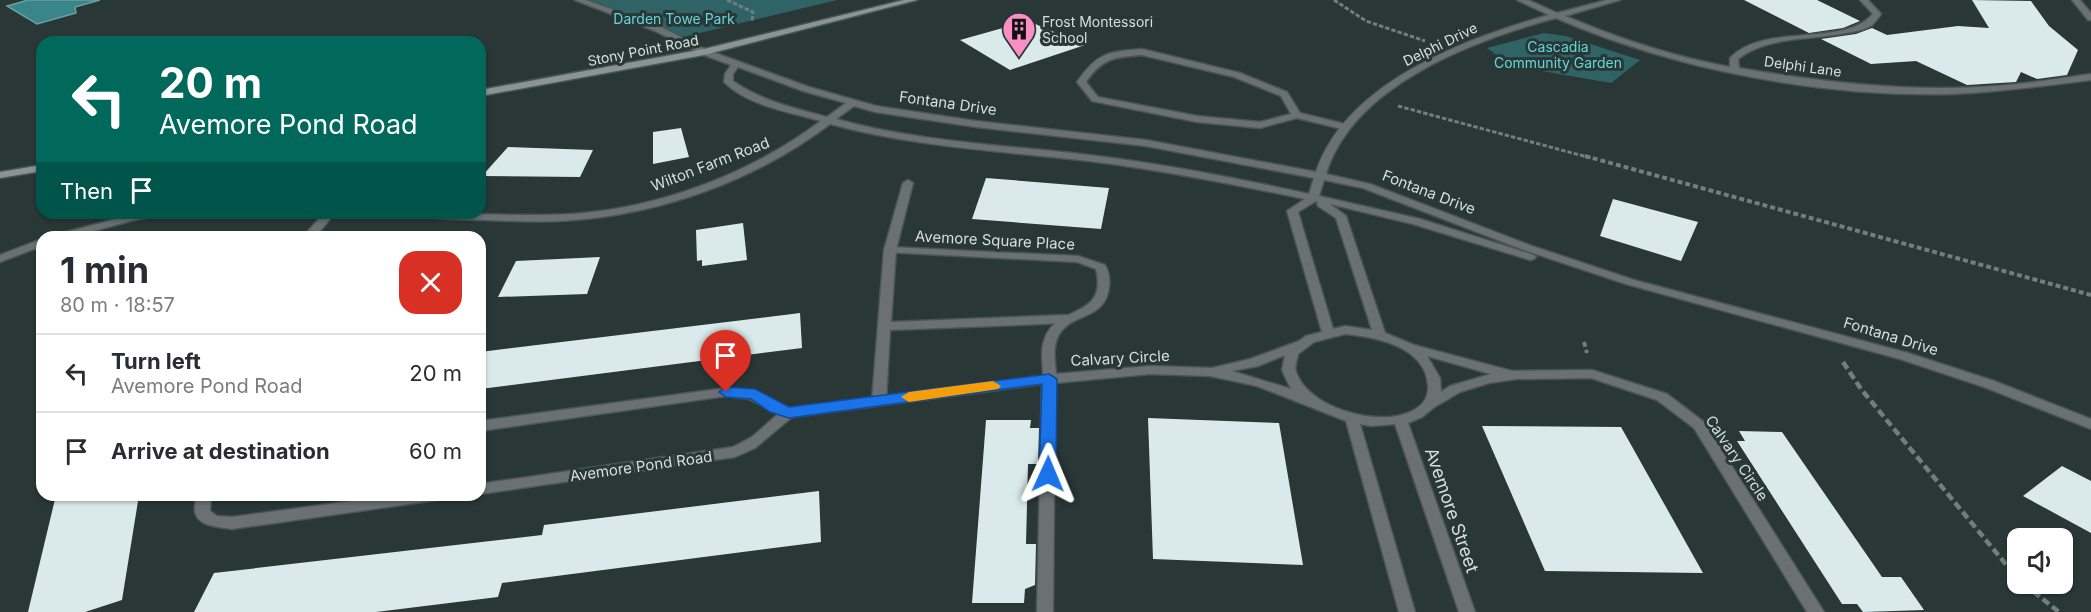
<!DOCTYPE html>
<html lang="en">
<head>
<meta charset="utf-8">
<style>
  body { margin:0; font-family:Inter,sans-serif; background:#f2f2f3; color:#2b2b33; height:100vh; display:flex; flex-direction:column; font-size:22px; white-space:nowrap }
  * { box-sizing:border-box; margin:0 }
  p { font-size:20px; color:#7c7c81 }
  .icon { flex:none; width:33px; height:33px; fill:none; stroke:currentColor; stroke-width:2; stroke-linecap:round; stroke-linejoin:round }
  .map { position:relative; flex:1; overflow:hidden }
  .drawer { position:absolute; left:36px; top:231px; width:450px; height:270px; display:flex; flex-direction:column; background:#fff; border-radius:18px; box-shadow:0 2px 4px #0004 }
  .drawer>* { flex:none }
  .banner { position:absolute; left:36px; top:36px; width:450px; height:183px; border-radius:18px; box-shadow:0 2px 4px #0004; background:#00695c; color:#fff; overflow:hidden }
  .fabs { position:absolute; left:2007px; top:528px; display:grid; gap:12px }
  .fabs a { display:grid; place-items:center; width:66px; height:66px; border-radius:12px; background:#fff; box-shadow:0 2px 4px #0004; font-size:30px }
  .pin { position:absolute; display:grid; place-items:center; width:51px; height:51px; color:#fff; margin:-62px -26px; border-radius:50% 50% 50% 0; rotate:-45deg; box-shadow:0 0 6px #0007 }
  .pin .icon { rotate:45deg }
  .me { position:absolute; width:66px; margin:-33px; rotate:1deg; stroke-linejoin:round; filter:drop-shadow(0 0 4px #0008) }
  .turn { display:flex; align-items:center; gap:21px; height:126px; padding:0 24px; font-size:27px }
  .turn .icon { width:78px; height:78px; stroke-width:2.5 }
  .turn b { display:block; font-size:42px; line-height:51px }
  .then { display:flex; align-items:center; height:57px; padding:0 24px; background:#0003; gap:12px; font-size:22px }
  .round { display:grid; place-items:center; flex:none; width:63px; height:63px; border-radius:18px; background:#f2f2f3 }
  .head { display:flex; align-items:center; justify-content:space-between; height:102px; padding:0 24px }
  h1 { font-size:36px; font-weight:700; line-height:45px }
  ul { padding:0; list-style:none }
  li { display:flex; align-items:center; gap:18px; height:78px; padding:0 24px; border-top:2px solid #e1e1e2 }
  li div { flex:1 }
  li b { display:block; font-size:22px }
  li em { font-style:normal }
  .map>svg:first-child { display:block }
  .green { fill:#2f6366 }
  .water { fill:#3a8589; stroke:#69a0a2; stroke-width:1.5 }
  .building { fill:#daeaea }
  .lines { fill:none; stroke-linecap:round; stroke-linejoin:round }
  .service-casing { stroke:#495555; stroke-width:3 }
  .minor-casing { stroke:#495555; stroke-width:3 }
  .secondary-casing { stroke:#495555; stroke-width:3 }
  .path-far2 { stroke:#727d7d; stroke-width:3; stroke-dasharray:4.5 2; stroke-linecap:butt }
  .path-far1 { stroke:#727d7d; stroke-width:4; stroke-dasharray:5 3; stroke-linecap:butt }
  .path { stroke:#727d7d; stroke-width:4.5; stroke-dasharray:8 4; stroke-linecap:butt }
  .service { fill:#6b7172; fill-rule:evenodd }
  .minor { fill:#6b7172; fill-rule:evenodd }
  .secondary { fill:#8a9494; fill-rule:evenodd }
  .route { fill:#1a73e8; stroke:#114b97; stroke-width:1.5 }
  .slow { fill:#f59e0b }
  .labels { text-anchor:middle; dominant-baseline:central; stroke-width:6; stroke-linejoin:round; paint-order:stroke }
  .far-park-label { font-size:14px; fill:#63d6db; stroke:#2a3737 }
  .far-poi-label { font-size:14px; fill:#d6dede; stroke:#2a3737; text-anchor:start }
  .far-street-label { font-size:14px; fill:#d6dede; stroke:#2a3737 }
  .street-label { font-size:15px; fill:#d6dede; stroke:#2a3737 }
  .near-street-label { font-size:18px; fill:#d6dede; stroke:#2a3737 }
</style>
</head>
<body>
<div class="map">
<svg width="2091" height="612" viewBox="0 0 2091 612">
  <rect width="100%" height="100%" fill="#2a3737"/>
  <!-- green -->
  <g class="green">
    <polygon points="572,0 837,0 675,39"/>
    <polygon points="1544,33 1566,36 1640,60 1611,83 1536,70 1506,62 1487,48"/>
  </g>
  <!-- water -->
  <polygon class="water" points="28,0 100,0 75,7 76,13 37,24 7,6"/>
  <!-- building -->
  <g class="building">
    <polygon points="1744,0 1817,0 1860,21 1843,28 1809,33"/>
    <polygon points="1972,0 2031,1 2049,26 2078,50 2067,75 2037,79 2021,72 2016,82 1967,85 1916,61 1871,64 1821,39 1856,34 1872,28 1887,35 1958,26 1989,28"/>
    <polygon points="1028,21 1085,45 1010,70 960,40"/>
    <polygon points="681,128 689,157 653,164 653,132"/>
    <polygon points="508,147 593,150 580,177 482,176"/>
    <polygon points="986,178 1109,188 1101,229 972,219"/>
    <polygon points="1613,199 1698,222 1681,261 1600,236"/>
    <polygon points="743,223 747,260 702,266 702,260 697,261 696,230"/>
    <polygon points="600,257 587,294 498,297 516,261"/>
    <polygon points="800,313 802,348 480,389 480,352"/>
    <polygon points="1148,418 1279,423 1303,565 1153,559"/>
    <polygon points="986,420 1031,420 1030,428 1039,428 1038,464 1028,464 1026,544 1036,544 1035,585 1025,589 1024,603 972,603"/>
    <polygon points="1482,426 1621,427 1703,573 1545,571"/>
    <polygon points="1739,431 1782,432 1882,577 1901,577 1924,610 1863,612 1857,604 1842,604 1737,441 1745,441"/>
    <polygon points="2062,466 2091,481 2091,533 2023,496"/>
    <polygon points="819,491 821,542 502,583 498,597 376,612 194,612 214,573 542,535 544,525"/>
    <polygon points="56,495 139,495 122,600 85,612 28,612"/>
  </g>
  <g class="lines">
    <defs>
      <g id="service">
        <path d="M1142 49 1240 73 1287 92 1300 113 1349 125 1351 127 1346 130 1297 118 1260 128 1197 122 1092 101 1077 82C1097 53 1107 52 1142 49ZM1142 55 1234 77 1281 96 1291 114 1260 122 1197 116 1098 97 1086 82C1102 58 1115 57 1142 55Z"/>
        <polygon points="908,180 913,183 896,250 891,322 1067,315 1073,319 1067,323 890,330 886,401 884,404 874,404 872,401 884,250 903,183"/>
      </g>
      <g id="minor">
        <path d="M575 0H586L661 27 707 50 809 87 876 106 976 121 1146 140 1316 172C1346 82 1466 38 1549 15L1517 0H1528L1557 13 1607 0H1620L1565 16C1617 38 1674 57 1730 67V58C1764 22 1844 48 1873 14L1860 0H1868L1881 14C1879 17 1875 22 1872 25 1865 30 1854 32 1846 33 1811 40 1767 36 1738 59L1739 68C1809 80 1879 89 1949 88 1997 88 2044 81 2091 74V80C2044 86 1998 92 1951 94 1820 97 1676 70 1556 18 1474 40 1353 85 1326 174L1370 184 1529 245 1634 280 1908 353 1994 381 2091 419V429L1984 387 1900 359 1626 284 1521 249 1363 188 1324 180 1319 196 1420 219 1534 255 1536 257 1534 259 1530 260 1413 224 1330 204 1346 216 1385 333 1414 345 1512 371 1592 370 1667 394 1704 422 1824 612H1807L1694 428 1657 400 1591 378 1517 379 1489 383 1460 392 1433 408 1422 417 1408 423 1475 612H1459L1395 424 1371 426 1360 424 1415 612H1399L1346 421 1257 386 1210 376 1150 374 1055 383 1053 612H1037L1042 384 792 417 755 448 735 457 480 494V484L733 447 752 437 778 414 749 399 726 396 480 431V421L726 388C755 388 765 398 790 408L1043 376C1043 364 1040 349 1045 338 1058 304 1108 319 1096 269L1077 262 886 252 884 250 890 247 1078 256 1105 265C1109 272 1110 279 1109 287 1105 320 1074 312 1060 333 1052 344 1055 361 1056 374L1150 366 1212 368 1250 359 1299 341 1306 336 1322 332 1287 211 1305 199C1233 184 1161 170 1089 161 1002 151 914 147 830 124 757 179 665 213 573 220 544 223 515 221 486 220 464 219 440 220 418 215L417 213C468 213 520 217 572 214 660 208 750 174 821 121 790 112 748 106 724 82L725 74 731 65 701 54 655 31ZM738 67 803 91 846 103 827 117C795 108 761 101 733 81V74ZM854 106 875 112 976 127 1146 146 1314 178 1309 194C1236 178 1163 164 1089 155 1005 145 918 142 836 119ZM1316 201 1318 202 1317 204 1318 206 1336 218 1372 330 1345 326 1333 329 1298 212ZM1345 334C1376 337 1425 346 1428 385 1429 397 1423 406 1412 411 1380 428 1309 409 1296 372 1294 367 1297 360 1298 354L1314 342ZM1285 355 1282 370 1291 389 1232 371 1258 366ZM1427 356 1491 374 1450 386 1441 392 1440 378Z"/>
        <polygon points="2072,0 2080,0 2091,13 2091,20 2088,20"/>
        <polygon points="139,213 161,213 160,215 130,221 72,237 53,237 55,235"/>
        <polygon points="324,213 335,213 315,237 303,237"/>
        <polygon points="42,239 42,246 0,262 0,255"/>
        <path d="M197 495H211L210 511 217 516 232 517 397 495H444L442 499 437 500 232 529C221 527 201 527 196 515 193 510 196 500 197 495Z"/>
      </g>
      <g id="secondary">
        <polygon points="904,0 917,0 704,55 480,96 480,90 704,49"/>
        <polygon points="42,165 42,171 0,178 0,172"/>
      </g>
    </defs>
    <!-- service casing -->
    <use href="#service" class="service-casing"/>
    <!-- minor casing -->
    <use href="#minor" class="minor-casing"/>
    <!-- secondary casing -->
    <use href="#secondary" class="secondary-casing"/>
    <!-- path-far2 -->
    <g class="path-far2">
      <polyline points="727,0 753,12 752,21"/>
      <polyline points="1334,0 1366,21 1425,41"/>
      <polyline points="1398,106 1591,158"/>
    </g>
    <!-- path-far1 -->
    <g class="path-far1">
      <polyline points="1585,156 2091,295"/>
      <polyline points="1584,342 1587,353"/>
    </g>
    <!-- path -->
    <g class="path">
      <polyline points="1843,362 1861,389 2018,579"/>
      <polyline points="2024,584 2059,612"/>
    </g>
    <!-- service -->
    <use href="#service" class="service"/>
    <!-- minor -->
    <use href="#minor" class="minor"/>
    <!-- secondary -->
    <use href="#secondary" class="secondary"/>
  </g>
  <!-- route -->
  <polygon class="route" points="1049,374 1057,379 1056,474 1053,478 1042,478 1039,474 1042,384 789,418 770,412 751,399 726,397 719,392 726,387 755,389 789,407"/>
  <!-- slow -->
  <polygon class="slow" points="993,381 1001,386 998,389 909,402 901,397 909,392"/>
  <!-- icons -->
  <defs>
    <symbol id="building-pin" viewBox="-11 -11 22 30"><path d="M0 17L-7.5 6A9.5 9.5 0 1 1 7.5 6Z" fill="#fb8fc5" stroke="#2a3737"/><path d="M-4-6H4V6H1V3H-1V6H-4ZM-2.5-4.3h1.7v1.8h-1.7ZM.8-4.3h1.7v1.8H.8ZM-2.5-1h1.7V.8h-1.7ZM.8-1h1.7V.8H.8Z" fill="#111"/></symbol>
  </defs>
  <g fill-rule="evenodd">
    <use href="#building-pin" x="1000" y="10" width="38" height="52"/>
  </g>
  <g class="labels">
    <!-- far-park labels -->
    <g class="far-park-label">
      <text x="674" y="18">Darden Towe Park</text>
      <text x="1558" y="46">Cascadia<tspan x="1558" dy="16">Community Garden</tspan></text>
    </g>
    <!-- far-poi labels -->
    <g class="far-poi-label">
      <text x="1042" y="21">Frost Montessori<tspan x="1042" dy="16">School</tspan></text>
    </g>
    <!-- far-street labels -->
    <g class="far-street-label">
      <text transform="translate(1440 44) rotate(-26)">Delphi Drive</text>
      <text transform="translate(643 50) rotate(-11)">Stony Point Road</text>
      <text transform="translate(1803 66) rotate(8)">Delphi Lane</text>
    </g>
    <!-- street labels -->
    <g class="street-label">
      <text transform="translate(948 103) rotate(8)">Fontana Drive</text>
      <text transform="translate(710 164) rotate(-21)">Wilton Farm Road</text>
      <text transform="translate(1429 192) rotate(21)">Fontana Drive</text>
      <text transform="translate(995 240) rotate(3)">Avemore Square Place</text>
      <text transform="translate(1891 336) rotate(17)">Fontana Drive</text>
      <text transform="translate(1120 358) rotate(-3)">Calvary Circle</text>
      <text transform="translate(1737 458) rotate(56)">Calvary Circle</text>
      <text transform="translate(641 466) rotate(-8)">Avemore Pond Road</text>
    </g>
    <!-- near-street labels -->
    <g class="near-street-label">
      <text transform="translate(1452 510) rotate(71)">Avemore Street</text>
    </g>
  </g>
</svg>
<div class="fabs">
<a><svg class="icon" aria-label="sound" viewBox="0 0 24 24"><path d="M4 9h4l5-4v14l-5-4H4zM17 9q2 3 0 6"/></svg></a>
</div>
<div class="pin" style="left:726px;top:392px;background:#d93025"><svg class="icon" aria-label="arrive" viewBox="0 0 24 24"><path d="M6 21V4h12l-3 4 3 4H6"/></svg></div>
<svg class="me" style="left:1048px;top:474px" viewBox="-20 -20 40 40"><path d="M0-17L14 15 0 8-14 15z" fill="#1a73e8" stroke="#fff" stroke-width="4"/></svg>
<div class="banner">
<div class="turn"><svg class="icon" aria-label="left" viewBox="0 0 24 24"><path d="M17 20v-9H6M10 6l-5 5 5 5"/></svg><div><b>20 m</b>Avemore Pond Road</div></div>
<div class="then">Then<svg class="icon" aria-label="arrive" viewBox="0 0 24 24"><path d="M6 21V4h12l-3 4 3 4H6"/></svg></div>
</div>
<section class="drawer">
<div class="head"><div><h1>1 min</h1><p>80 m · 18:57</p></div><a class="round" style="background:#d93025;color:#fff"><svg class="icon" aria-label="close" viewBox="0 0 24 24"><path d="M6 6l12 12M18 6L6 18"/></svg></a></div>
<ul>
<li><svg class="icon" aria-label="left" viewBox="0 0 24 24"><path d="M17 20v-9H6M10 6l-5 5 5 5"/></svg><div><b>Turn left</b><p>Avemore Pond Road</p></div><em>20 m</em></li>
<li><svg class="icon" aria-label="arrive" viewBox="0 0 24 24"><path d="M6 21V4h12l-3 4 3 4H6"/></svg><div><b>Arrive at destination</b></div><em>60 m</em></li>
</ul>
</section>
</div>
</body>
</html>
